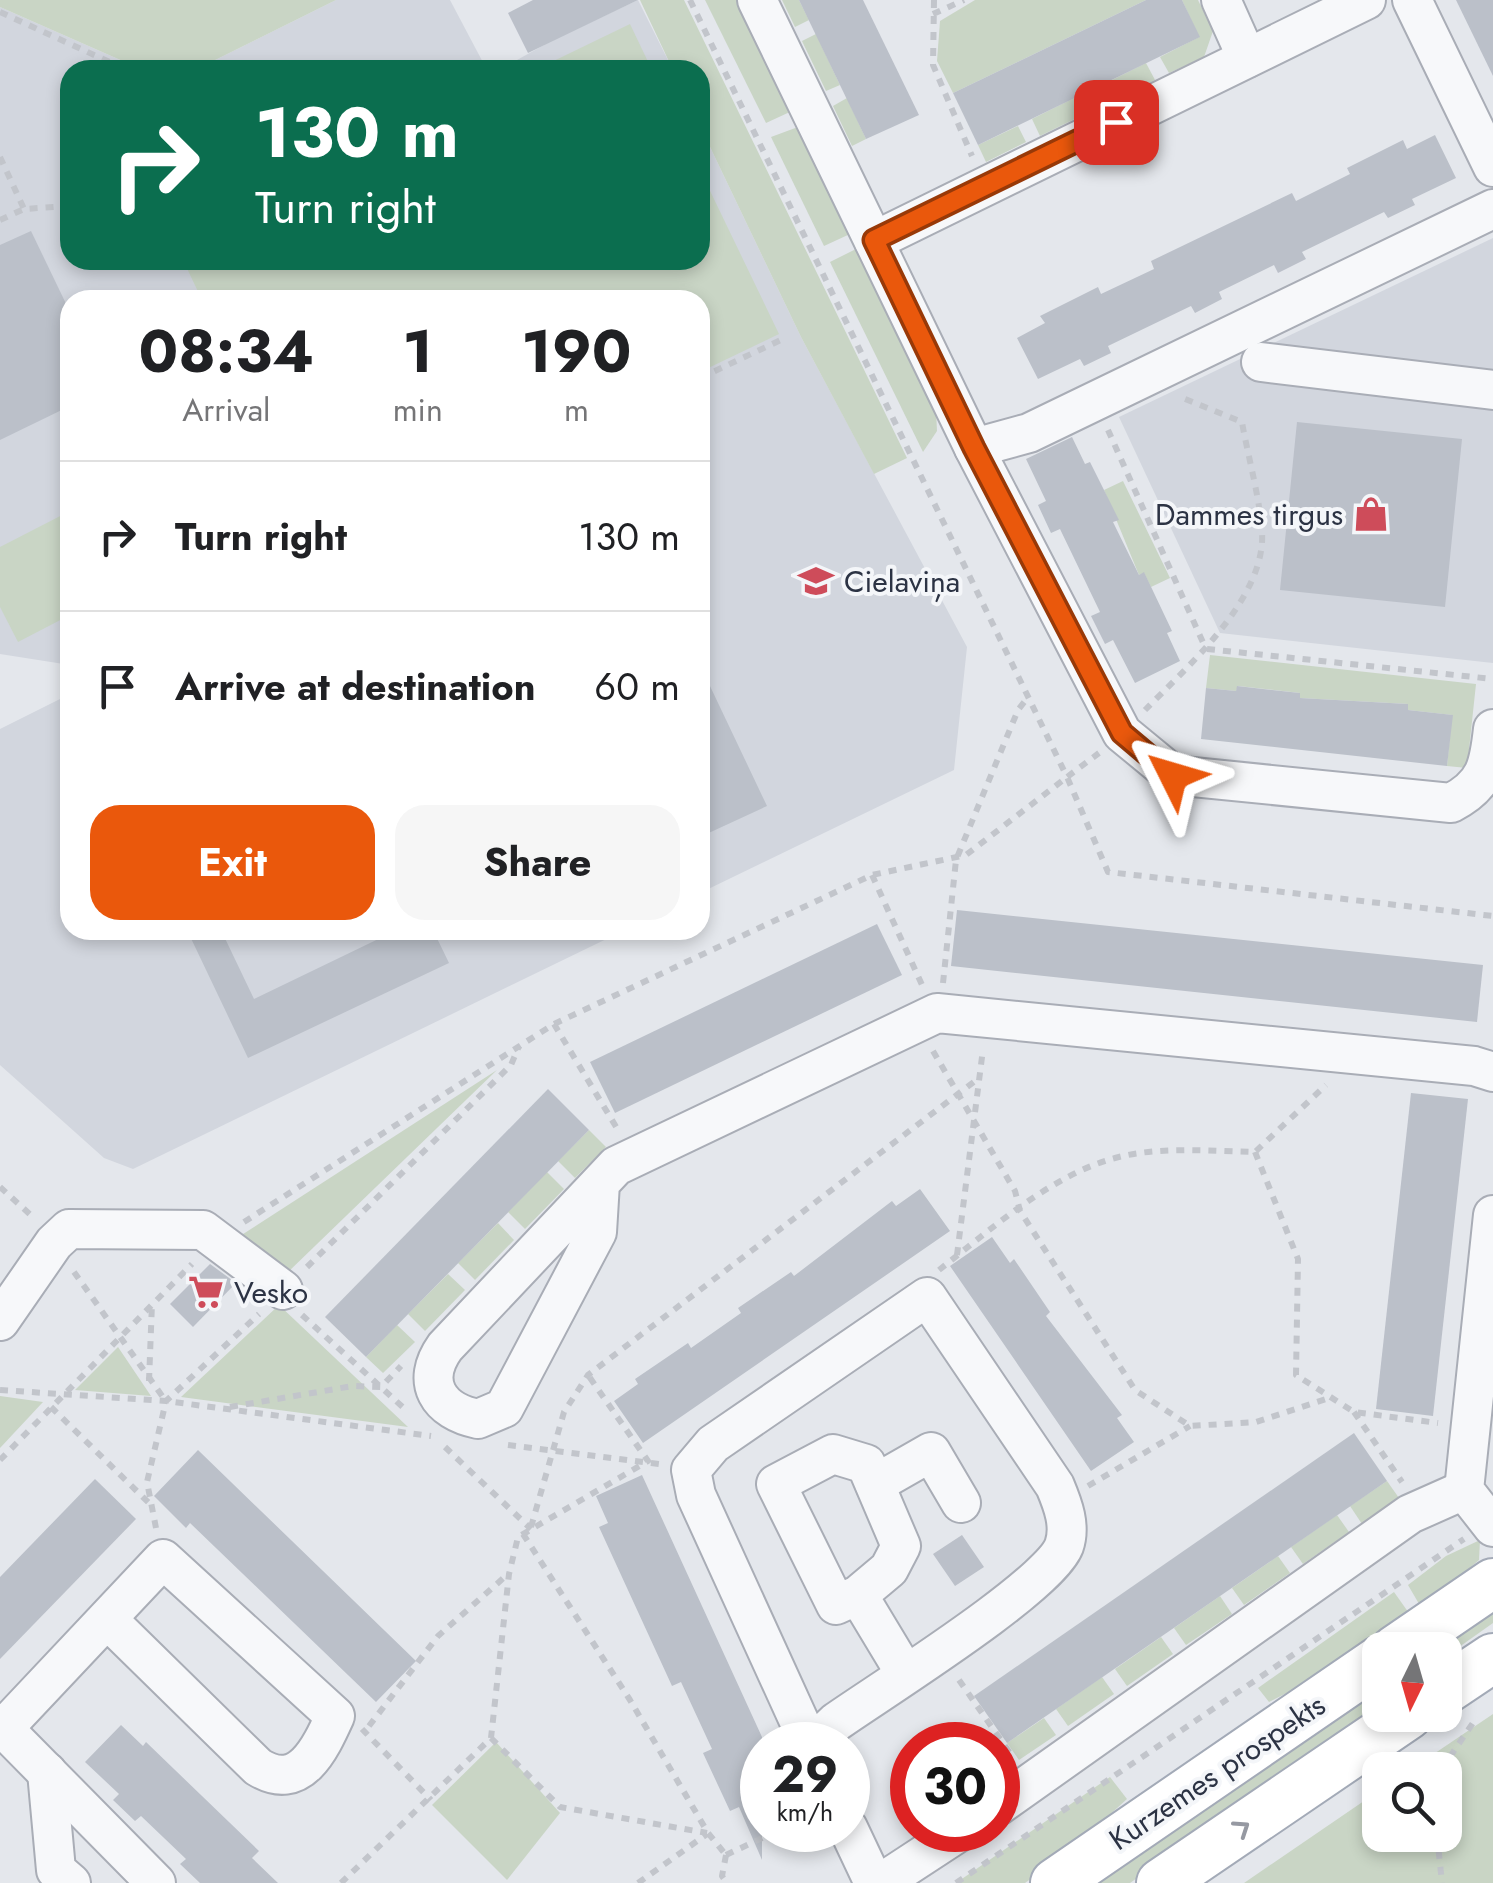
<!DOCTYPE html>
<html lang="en">
<head>
<meta charset="utf-8">
<style>
  body { margin:0; font-family:Jost,sans-serif; background:#f6f6f6; color:#202124; height:100vh; display:flex; flex-direction:column; font-size:38px; white-space:nowrap }
  * { box-sizing:border-box; margin:0 }
  p { font-size:32px; color:#757577 }
  .icon { flex:none; width:55px; height:55px; fill:none; stroke:currentColor; stroke-width:2; stroke-linecap:round; stroke-linejoin:round }
  .map { position:relative; flex:1; overflow:hidden }
  .panel { position:absolute; left:60px; top:290px; width:650px; height:650px; display:flex; flex-direction:column; background:#fff; border-radius:30px; box-shadow:0 5px 15px #0003 }
  .panel>* { flex:none }
  .banner { position:absolute; left:60px; top:60px; width:650px; height:210px; border-radius:30px; box-shadow:0 5px 15px #0003; background:#0b6e4f; color:#fff; overflow:hidden }
  .needle { width:65px; rotate:185deg }
  .tools { position:absolute; left:1362px; top:1632px; display:grid; gap:20px }
  .tools a { display:grid; place-items:center; width:100px; height:100px; border-radius:20px; background:#fff; box-shadow:0 5px 15px #0003; font-size:50px }
  .speed { position:absolute; left:740px; top:1722px; display:flex; gap:20px; font-size:50px; font-weight:700; text-align:center }
  .speed>* { display:grid; place-content:center; width:130px; height:130px; border-radius:50%; background:#fff; box-shadow:0 5px 15px #0003; line-height:1 }
  .speed small { font-size:25px; font-weight:400 }
  .speed .limit { border:15px solid #d22; background:#fff; color:#111 }
  .pin { position:absolute; display:grid; place-items:center; width:85px; height:85px; color:#fff; margin:-42px; border-radius:20px; box-shadow:0 5px 15px #0006 }
  .me { position:absolute; width:110px; margin:-55px; rotate:310deg; stroke-linejoin:round; filter:drop-shadow(0 0 8px #0008) }
  .turn { display:flex; align-items:center; gap:35px; height:210px; padding:0 30px; font-size:45px }
  .turn .icon { width:130px; height:130px; stroke-width:2.5 }
  .turn b { display:block; font-size:70px; line-height:85px }
  .eta { display:flex; justify-content:space-evenly; align-items:center; height:170px; text-align:center }
  .eta b { font-size:60px; font-weight:700; line-height:70px }
  .button { display:flex; gap:20px; margin-top:auto; padding:20px 30px }
  .button a { flex:1; height:115px; border-radius:30px; background:#ea580c; color:#fff; font-size:40px; font-weight:700; line-height:115px; text-align:center }
  .button a+a { background:#f6f6f6; color:#202124 }
  ul { padding:0; list-style:none }
  li { display:flex; align-items:center; gap:30px; height:150px; padding:0 30px; border-top:2px solid #e0e0e0 }
  li div { flex:1 }
  li b { display:block; font-size:38px }
  li em { font-style:normal }
  .map>svg:first-child { display:block }
  .built { fill:#d2d6de }
  .green { fill:#c9d5c5 }
  .building { fill:#bbc0c9 }
  .lines { fill:none; stroke-linecap:round; stroke-linejoin:round }
  .minor-casing { stroke:#a9adb6; stroke-width:42 }
  .major-casing { stroke:#a3aab7; stroke-width:52 }
  .path { stroke:#c2c5cb; stroke-width:6; stroke-dasharray:8 8; stroke-linecap:butt }
  .minor { stroke:#f7f8fa; stroke-width:38 }
  .major { stroke:#fff; stroke-width:48 }
  .oneway { stroke:#9699a2 }
  .route-casing { stroke:#983908; stroke-width:25 }
  .route { stroke:#ea580c; stroke-width:18 }
  .labels { text-anchor:middle; dominant-baseline:central; stroke-width:8; stroke-linejoin:round; paint-order:stroke }
  .poi-label { font-size:30px; fill:#2c3344; stroke:#f4f6f9; text-anchor:start }
  .street-label { font-size:30px; fill:#2c3344; stroke:#f4f6f9 }
</style>
</head>
<body>
<div class="map">
<svg width="1493" height="1883" viewBox="0 0 1493 1883">
  <rect width="100%" height="100%" fill="#e4e7ec"/>
  <!-- built -->
  <g class="built">
    <polygon points="336,0 450,0 487,70 195,70"/>
    <polygon points="638,0 673,70 499,70 553,40"/>
    <polygon points="0,7 143,70 70,70 70,260 700,260 700,126 801,337 967,647 954,770 700,893 700,300 70,300 70,665 0,654"/>
    <polygon points="1493,238 1493,663 1220,633 1119,417"/>
    <polygon points="70,694 70,930 625,930 133,1169 104,1158 0,1065 0,729"/>
  </g>
  <!-- green -->
  <g class="green">
    <polygon points="0,0 336,0 195,70 143,70 0,7"/>
    <polygon points="640,0 684,0 907,458 874,474 801,337 700,126 700,70 673,70"/>
    <polygon points="705,0 738,0 792,111 766,123"/>
    <polygon points="782,0 799,0 809,20 795,27"/>
    <polygon points="975,0 1146,0 953,93 937,61 940,21"/>
    <polygon points="1182,0 1198,0 1213,31 1204,57 1169,73 1160,57 1199,37"/>
    <polygon points="630,24 652,70 535,70"/>
    <polygon points="816,34 840,85 826,91 802,41"/>
    <polygon points="1146,63 1155,80 1104,105 1096,88"/>
    <polygon points="1082,94 1091,111 1040,136 1032,119"/>
    <polygon points="847,98 866,139 852,146 833,106"/>
    <polygon points="1018,126 1026,142 986,162 978,145"/>
    <polygon points="798,127 850,234 824,246 771,137"/>
    <polygon points="700,170 779,334 700,372 700,300 202,300 183,260 700,260"/>
    <polygon points="856,249 936,410 937,431 923,452 830,262"/>
    <polygon points="1123,481 1170,578 1151,587 1144,573 1139,575 1104,490"/>
    <polygon points="70,511 70,615 18,642 0,607 0,547"/>
    <polygon points="1210,655 1476,684 1467,768 1447,766 1452,715 1408,710 1408,704 1300,698 1300,693 1238,686 1236,691 1206,688"/>
    <polygon points="497,1070 285,1275 240,1236"/>
    <polygon points="589,1130 606,1147 575,1178 558,1161"/>
    <polygon points="547,1172 564,1189 525,1229 508,1212"/>
    <polygon points="498,1223 514,1240 475,1280 458,1263"/>
    <polygon points="448,1274 465,1290 425,1331 408,1314"/>
    <polygon points="279,1305 408,1427 181,1397"/>
    <polygon points="397,1325 415,1342 383,1373 366,1357"/>
    <polygon points="118,1347 151,1396 75,1390"/>
    <polygon points="0,1396 43,1402 0,1448"/>
    <polygon points="1387,1481 1399,1498 1362,1524 1350,1506"/>
    <polygon points="1337,1515 1349,1532 1303,1564 1291,1547"/>
    <polygon points="1480,1540 1479,1560 1422,1609 1408,1585 1446,1556"/>
    <polygon points="1278,1556 1290,1573 1244,1605 1232,1588"/>
    <polygon points="1394,1592 1411,1616 1320,1676 1269,1702 1258,1688"/>
    <polygon points="1220,1596 1232,1614 1186,1645 1174,1628"/>
    <polygon points="1493,1606 1493,1623 1452,1652 1443,1639"/>
    <polygon points="1161,1637 1173,1654 1127,1686 1115,1669"/>
    <polygon points="1102,1677 1114,1694 1068,1726 1056,1709"/>
    <polygon points="1380,1684 1380,1707 1130,1883 1091,1883"/>
    <polygon points="1493,1714 1493,1883 1244,1883 1380,1790 1380,1835 1445,1835 1445,1770 1410,1770"/>
    <polygon points="1044,1718 1056,1735 1019,1760 1007,1743"/>
    <polygon points="496,1742 560,1813 507,1880 432,1805"/>
    <polygon points="1110,1777 1127,1799 1072,1849 1025,1883 956,1883"/>
  </g>
  <!-- building -->
  <g class="building">
    <polygon points="533,0 638,0 528,53 508,13"/>
    <polygon points="799,0 863,0 919,115 866,139"/>
    <polygon points="1146,0 1182,0 1200,37 978,145 953,93"/>
    <polygon points="1456,0 1493,0 1493,76"/>
    <polygon points="1435,135 1456,178 1412,199 1415,205 1388,218 1384,212 1302,252 1306,259 1278,273 1274,265 1219,292 1222,299 1195,313 1191,306 1108,346 1111,353 1084,366 1080,359 1038,379 1017,338 1045,323 1040,316 1098,287 1101,294 1154,269 1151,261 1292,193 1296,201 1350,174 1347,168 1403,140 1407,149"/>
    <polygon points="31,231 70,312 70,406 0,440 0,245"/>
    <polygon points="1297,422 1462,439 1445,607 1280,590"/>
    <polygon points="1072,437 1085,464 1090,462 1119,520 1113,522 1139,575 1144,572 1172,631 1167,633 1180,661 1135,683 1113,640 1105,644 1091,616 1100,612 1060,529 1051,533 1038,505 1046,501 1026,459"/>
    <polygon points="700,665 767,806 700,837 700,780 710,775 700,754"/>
    <polygon points="1237,686 1300,693 1300,698 1408,704 1408,710 1453,715 1447,766 1201,739 1206,688 1236,691"/>
    <polygon points="957,910 1483,965 1477,1022 951,966"/>
    <polygon points="877,924 902,975 615,1113 590,1062"/>
    <polygon points="187,930 221,930 254,999 397,930 433,930 449,963 248,1058"/>
    <polygon points="548,1089 589,1130 366,1357 325,1317"/>
    <polygon points="1411,1093 1468,1099 1433,1416 1376,1409"/>
    <polygon points="920,1189 950,1231 643,1443 614,1401 638,1384 635,1379 688,1343 691,1348 741,1313 738,1308 791,1272 794,1276 892,1201 896,1206"/>
    <polygon points="992,1237 1010,1263 1014,1259 1050,1312 1046,1316 1122,1415 1117,1418 1134,1442 1091,1471 950,1266"/>
    <polygon points="210,1264 236,1283 193,1327 170,1304"/>
    <polygon points="1354,1433 1387,1481 1007,1743 974,1696"/>
    <polygon points="198,1450 416,1661 376,1702 190,1523 186,1528 154,1496"/>
    <polygon points="642,1475 762,1737 762,1860 739,1807 730,1811 703,1753 712,1749 681,1682 672,1686 599,1527 608,1523 596,1496"/>
    <polygon points="95,1479 136,1519 0,1659 0,1577"/>
    <polygon points="962,1535 984,1567 955,1586 933,1554"/>
    <polygon points="121,1725 143,1746 146,1742 259,1851 252,1858 278,1883 200,1883 180,1864 186,1859 141,1816 135,1821 113,1800 119,1794 85,1762"/>
  </g>
  <g class="lines">
    <defs>
      <g id="minor">
        <path d="M757 0 974 448 1122 733 1173 775 1451 803C1486 785 1489 765 1493 729"/>
        <polyline points="1221,0 1247,58"/>
        <polyline points="1412,0 1493,167"/>
        <polyline points="874,241 1366,0"/>
        <polyline points="1261,362 1493,390"/>
        <polyline points="974,448 1029,433 1493,209"/>
        <path d="M600 1183 597 1232 504 1408 478 1419C438 1411 420 1382 445 1347L600 1183 616 1166 937 1013 1474 1066 1493 1072"/>
        <polyline points="1493,1215 1464,1490 1493,1527"/>
        <polyline points="0,1321 54,1243 69,1229 203,1230 283,1290"/>
        <polyline points="875,1484 931,1452 961,1503"/>
        <polyline points="858,1595 889,1569 901,1546 866,1464 833,1454 776,1484 836,1605 858,1595 905,1673"/>
        <polyline points="3,1728 156,1883"/>
        <path d="M0 1732 163 1559 335 1716C320 1749 300 1793 258 1767L107 1619"/>
        <path d="M810 1745 696 1495 691 1470 713 1444 927 1297 1055 1486C1063 1505 1071 1526 1064 1546 1049 1586 880 1691 836 1722L812 1745"/>
        <polyline points="47,1772 56,1870 71,1883"/>
        <polyline points="998,1806 1410,1514 1464,1490"/>
        <polyline points="848,1828 874,1883"/>
        <polyline points="881,1883 962,1830"/>
      </g>
      <g id="major">
        <polyline points="1395,1650 1493,1583"/>
        <polyline points="1445,1690 1493,1658"/>
        <polyline points="1055,1883 1380,1660"/>
        <polyline points="1161,1883 1408,1715"/>
      </g>
    </defs>
    <!-- minor casing -->
    <use href="#minor" class="minor-casing"/>
    <!-- major casing -->
    <use href="#major" class="major-casing"/>
    <!-- path -->
    <g class="path">
      <polyline points="690,0 1067,777 1099,753"/>
      <polyline points="934,0 933,65 972,156"/>
      <polyline points="0,12 127,70"/>
      <polyline points="933,14 964,0"/>
      <polyline points="0,157 24,209"/>
      <polyline points="0,220 24,209 70,206"/>
      <polyline points="700,378 785,338"/>
      <polyline points="1108,430 1205,647"/>
      <polyline points="1207,649 1493,679"/>
      <path d="M1145 710C1186 668 1257 606 1262 543 1264 513 1247 453 1242 422L1180 397"/>
      <polyline points="872,875 923,987"/>
      <polyline points="943,983 956,860 1018,710 1028,697"/>
      <polyline points="554,1024 618,1130"/>
      <polyline points="933,1051 1015,1191 1020,1211 1135,1390 1190,1426 1256,1422 1329,1398"/>
      <polyline points="1255,1152 1298,1259 1296,1375 1354,1412 1438,1423"/>
      <polyline points="0,1187 34,1218"/>
      <polyline points="244,1222 554,1024 872,875 966,855 1067,777 1108,872 1493,916"/>
      <polyline points="957,1255 983,1049"/>
      <polyline points="307,1267 511,1065 519,1046"/>
      <path d="M939 1270C990 1230 1051 1175 1115 1158 1158 1146 1211 1151 1255 1152L1326 1085"/>
      <polyline points="74,1272 165,1400"/>
      <polyline points="302,1315 407,1411"/>
      <polyline points="149,1381 152,1303"/>
      <polyline points="0,1390 166,1401 431,1436"/>
      <polyline points="51,1407 150,1504"/>
      <polyline points="230,1407 353,1386 381,1387 401,1366"/>
      <polyline points="1354,1412 1402,1482"/>
      <polyline points="508,1445 659,1464"/>
      <polyline points="445,1447 531,1529"/>
      <polyline points="0,1460 192,1264"/>
      <polyline points="1088,1486 1190,1426"/>
      <polyline points="531,1527 564,1412 588,1375 979,1078"/>
      <polyline points="156,1528 147,1482 166,1401 259,1314"/>
      <polyline points="523,1534 630,1700 708,1833 726,1855"/>
      <polyline points="959,1680 1012,1756"/>
      <polyline points="369,1726 438,1636 508,1574"/>
      <polyline points="362,1729 431,1800"/>
      <polyline points="491,1738 560,1807 707,1833"/>
      <polyline points="1441,1770 1477,1717"/>
      <polyline points="1437,1835 1442,1883"/>
      <polyline points="726,1855 779,1830"/>
      <polyline points="726,1855 722,1876 727,1883"/>
      <polyline points="341,1883 491,1738 509,1574 518,1537 648,1461 588,1375"/>
      <polyline points="638,1883 707,1834"/>
      <polyline points="956,1883 1464,1539"/>
    </g>
    <!-- minor -->
    <use href="#minor" class="minor"/>
    <!-- major -->
    <use href="#major" class="major"/>
  </g>
  <!-- one-way arrows -->
  <defs><path id="oneway-chevron" d="M-2-3.5L2.5 0L-2 3.5" fill="none" stroke-width="1.6" stroke-linecap="round" stroke-linejoin="round" transform="scale(2.5)"/></defs>
  <use class="oneway" href="#oneway-chevron" transform="translate(1242 1828) rotate(-34)"/>
  <g class="lines">
    <defs>
      <polyline id="route" points="1116,122 874,240 974,448 1122,733 1173,776"/>
    </defs>
    <!-- route casing -->
    <use href="#route" class="route-casing"/>
    <!-- route -->
    <use href="#route" class="route"/>
  </g>
  <!-- icons -->
  <defs>
    <symbol id="shop-bare" viewBox="-9 -9 18 18"><path d="M-5-2.5h2.3a2.7 3.5 0 0 1 5.4 0H5L5.5 6h-11ZM-1.5-2.5h3a1.5 2.3 0 0 0-3 0Z" fill="#ce4c5a" stroke="#f4f6f9" stroke-width="2.5" paint-order="stroke"/></symbol>
    <symbol id="school-bare" viewBox="-9 -9 18 18"><path d="M0-5L7-2L0 1L-7-2ZM-4 1L0 2.5L4 1V4Q0 6-4 4Z" fill="#ce4c5a" stroke="#f4f6f9" stroke-width="2.5" paint-order="stroke"/></symbol>
    <symbol id="supermarket-bare" viewBox="-9 -9 18 18"><path d="M-6-5.5h2.5l.6 2H6L4.5 2H-2.5L-4.4-4H-6ZM-1.5 3.2a1.3 1.3 0 1 0 .1 0ZM3 3.2a1.3 1.3 0 1 0 .1 0Z" fill="#ce4c5a" stroke="#f4f6f9" stroke-width="2.5" paint-order="stroke"/></symbol>
  </defs>
  <g fill-rule="evenodd">
    <use href="#shop-bare" x="1346" y="489" width="50" height="50"/>
    <use href="#school-bare" x="791" y="556" width="50" height="50"/>
    <use href="#supermarket-bare" x="181" y="1267" width="50" height="50"/>
  </g>
  <g class="labels">
    <!-- poi labels -->
    <g class="poi-label">
      <text x="1343" y="514" text-anchor="end">Dammes tirgus</text>
      <text x="844" y="581">Cielaviņa</text>
      <text x="234" y="1292">Vesko</text>
    </g>
    <!-- street labels -->
    <g class="street-label">
      <text transform="translate(1217 1772) rotate(-34)">Kurzemes prospekts</text>
    </g>
  </g>
</svg>
<div class="tools">
<a><svg class="needle" viewBox="-14 -14 28 28"><path d="M0-13l5 13h-10z" fill="#e53935"/><path d="M0 13l5-13h-10z" fill="#757577"/></svg></a>
<a><svg class="icon" aria-label="search" viewBox="0 0 24 24"><circle cx="10" cy="10" r="6"/><path d="M15 15l6 6"/></svg></a>
</div>
<div class="speed"><div>29<small>km/h</small></div><div class="limit">30</div></div>
<div class="pin" style="left:1116px;top:122px;background:#d93025"><svg class="icon" aria-label="arrive" viewBox="0 0 24 24"><path d="M6 21V4h12l-3 4 3 4H6"/></svg></div>
<svg class="me" style="left:1173px;top:776px" viewBox="-20 -20 40 40"><path d="M0-17L14 15 0 8-14 15z" fill="#ea580c" stroke="#fff" stroke-width="4"/></svg>
<div class="banner">
<div class="turn"><svg class="icon" aria-label="right" viewBox="0 0 24 24"><path d="M7 20v-9h11M14 6l5 5-5 5"/></svg><div><b>130 m</b>Turn right</div></div>
</div>
<section class="panel">
<div class="eta">
<div><b>08:34</b><p>Arrival</p></div>
<div><b>1</b><p>min</p></div>
<div><b>190</b><p>m</p></div>
</div>
<ul>
<li><svg class="icon" aria-label="right" viewBox="0 0 24 24"><path d="M7 20v-9h11M14 6l5 5-5 5"/></svg><div><b>Turn right</b></div><em>130 m</em></li>
<li><svg class="icon" aria-label="arrive" viewBox="0 0 24 24"><path d="M6 21V4h12l-3 4 3 4H6"/></svg><div><b>Arrive at destination</b></div><em>60 m</em></li>
</ul>
<div class="button"><a>Exit</a><a>Share</a></div>
</section>
</div>
</body>
</html>
